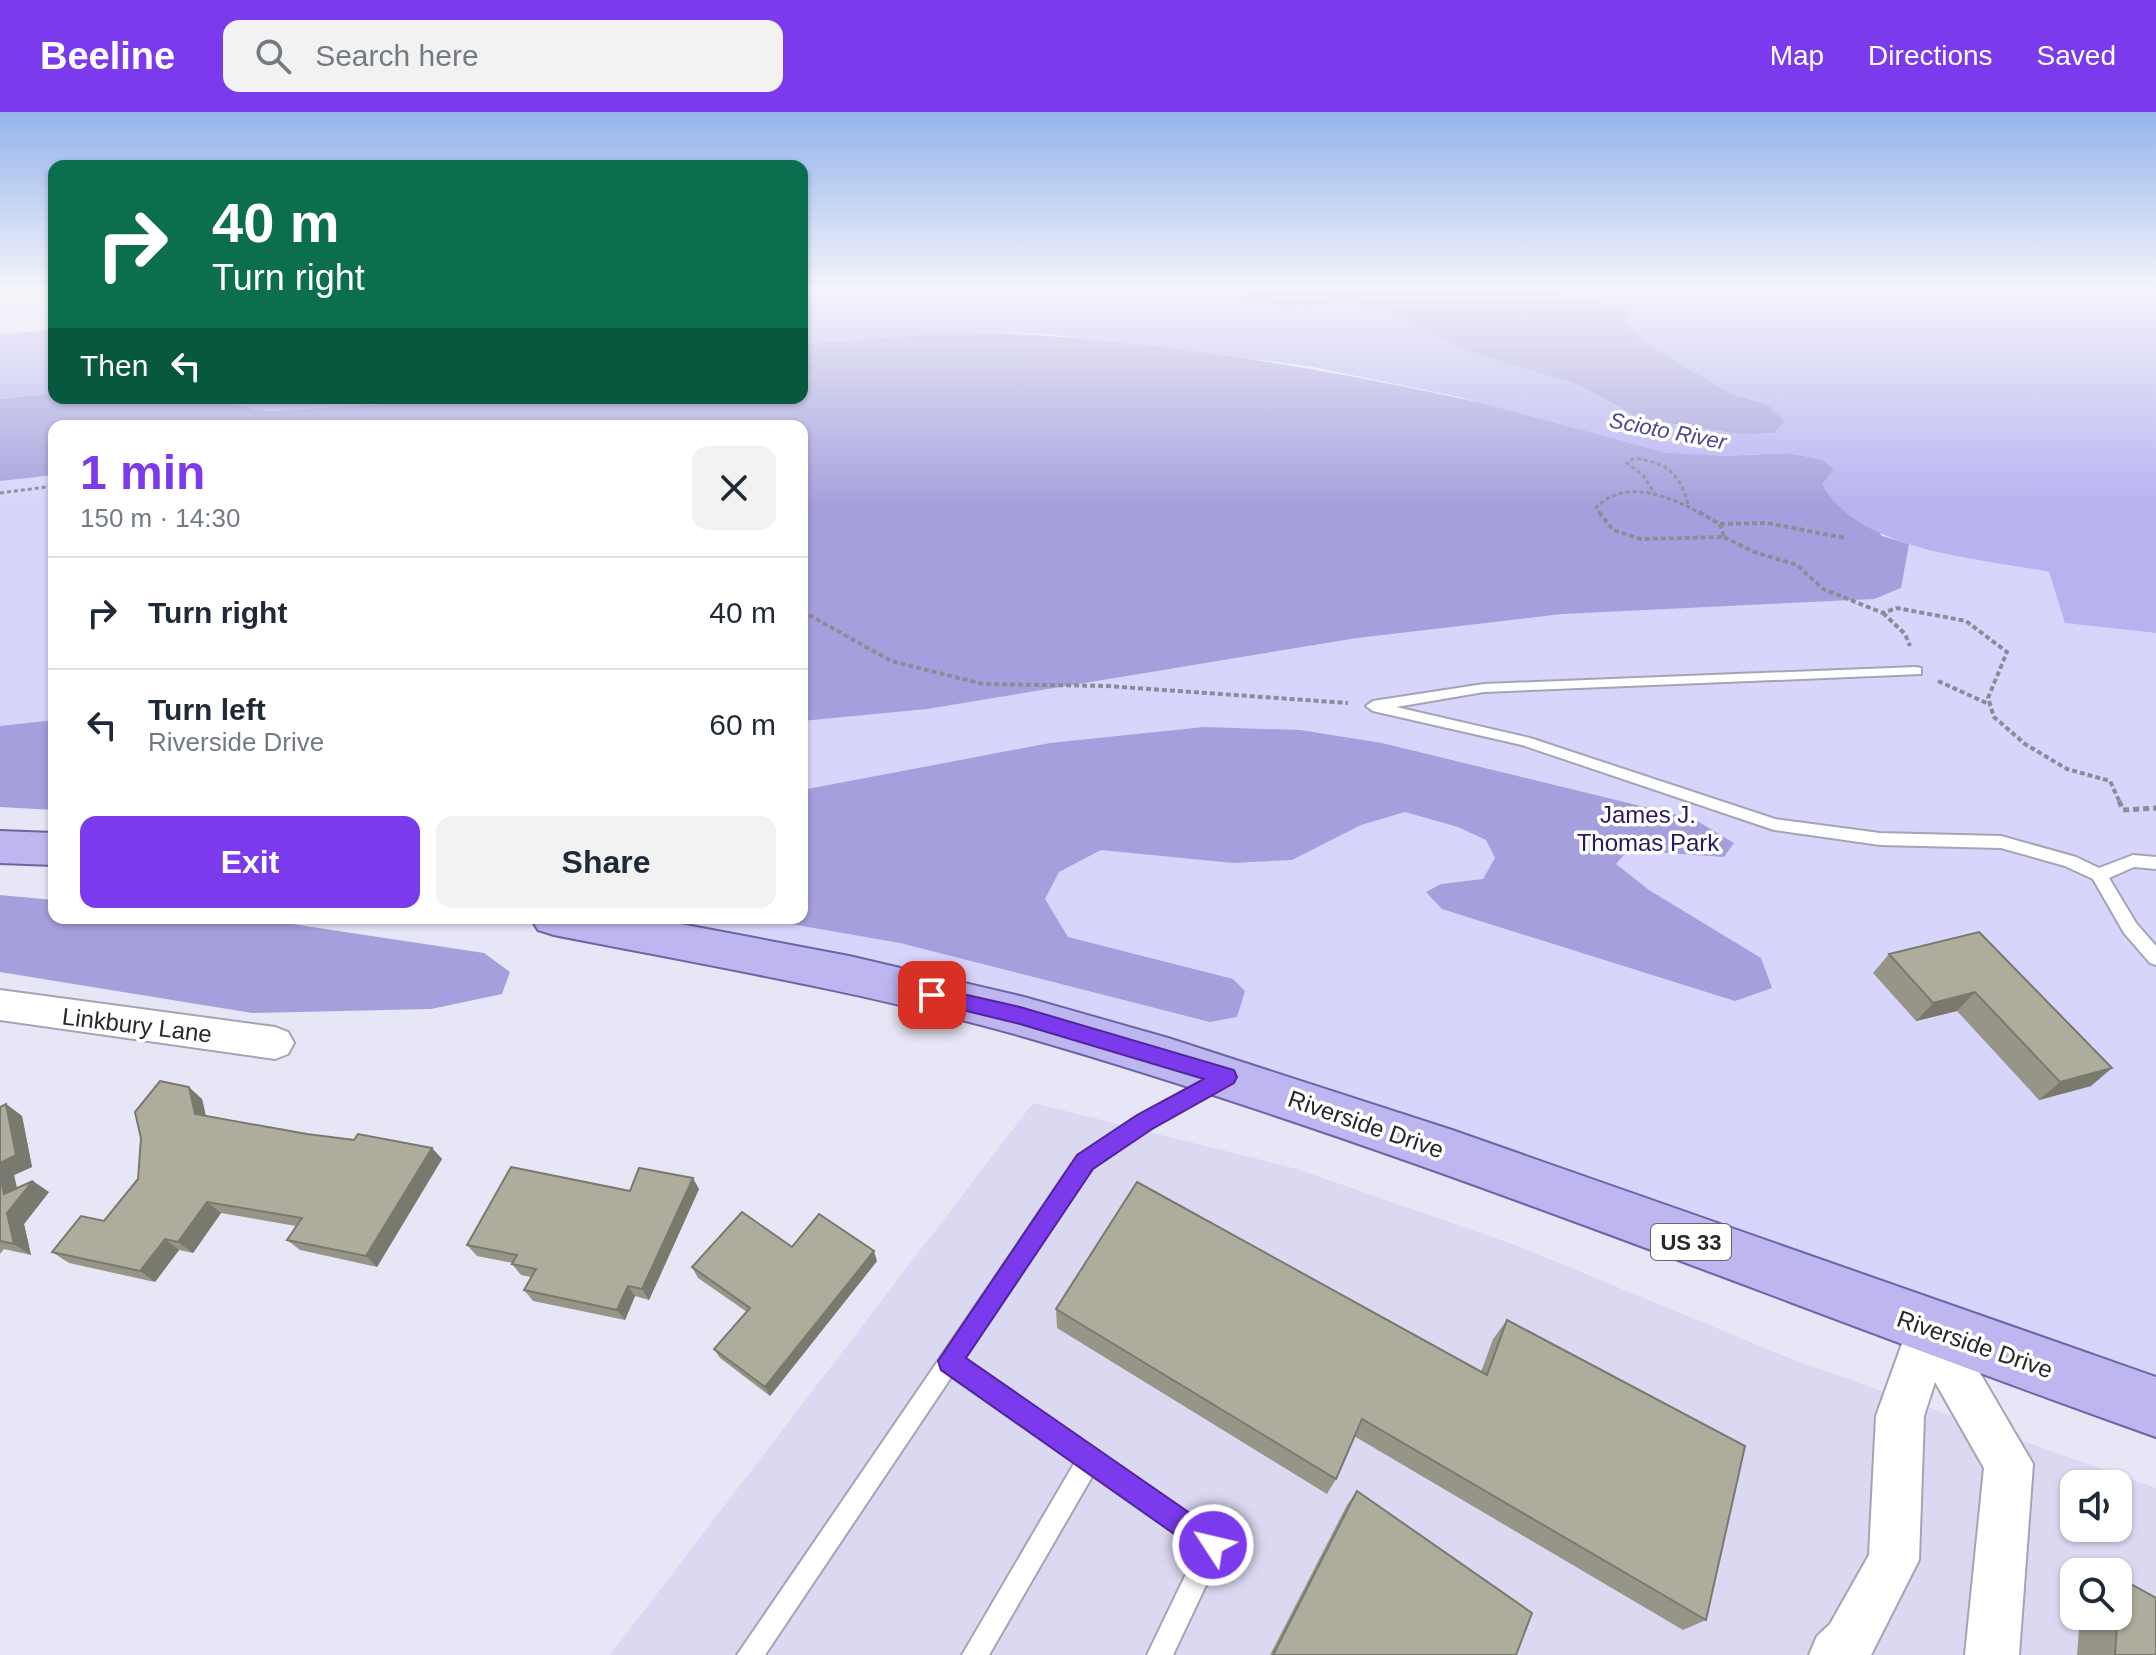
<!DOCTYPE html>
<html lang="en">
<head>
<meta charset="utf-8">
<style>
  body { margin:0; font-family:Arial,sans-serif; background:#f2f2f3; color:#1f2937; height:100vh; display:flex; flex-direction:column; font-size:30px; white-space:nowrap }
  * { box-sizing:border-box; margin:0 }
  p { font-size:26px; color:#747a83 }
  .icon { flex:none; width:44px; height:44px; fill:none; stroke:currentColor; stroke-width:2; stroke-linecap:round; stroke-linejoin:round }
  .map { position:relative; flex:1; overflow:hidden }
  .drawer { position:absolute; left:48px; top:308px; width:760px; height:504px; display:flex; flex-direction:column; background:#fff; border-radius:16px; box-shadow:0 2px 6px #0004 }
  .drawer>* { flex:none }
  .guide { position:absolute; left:48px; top:48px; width:760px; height:244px; border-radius:16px; box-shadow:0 2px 6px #0004; background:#0b6e4f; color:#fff; overflow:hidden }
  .controls { position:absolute; left:2060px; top:1358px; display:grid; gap:16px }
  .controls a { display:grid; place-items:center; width:72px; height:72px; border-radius:16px; background:#fff; box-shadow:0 2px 6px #0004; font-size:40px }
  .pin { position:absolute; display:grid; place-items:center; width:68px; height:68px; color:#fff; margin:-34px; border-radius:16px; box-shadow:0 4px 12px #0006 }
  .me { position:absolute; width:88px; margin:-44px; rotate:305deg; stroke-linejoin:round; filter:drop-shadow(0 0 6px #0008) }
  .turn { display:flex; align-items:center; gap:28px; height:168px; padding:0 32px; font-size:36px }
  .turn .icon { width:104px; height:104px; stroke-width:2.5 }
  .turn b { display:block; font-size:56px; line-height:68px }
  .then { display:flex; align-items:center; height:76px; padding:0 32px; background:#0003; gap:16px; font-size:30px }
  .round { display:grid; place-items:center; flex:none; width:84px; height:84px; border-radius:16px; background:#f2f2f3 }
  .summary { display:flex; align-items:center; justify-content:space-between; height:136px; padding:0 32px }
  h1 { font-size:48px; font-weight:700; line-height:60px; color:#7c3aed }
  .primary-button { display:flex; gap:16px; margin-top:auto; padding:16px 32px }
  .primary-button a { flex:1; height:92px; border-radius:16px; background:#7c3aed; color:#fff; font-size:32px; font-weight:700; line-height:92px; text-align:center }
  .primary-button a+a { background:#f2f2f3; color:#1f2937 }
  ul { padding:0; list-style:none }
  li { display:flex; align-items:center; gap:24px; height:112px; padding:0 32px; border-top:2px solid #e0e1e3 }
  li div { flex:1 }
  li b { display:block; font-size:30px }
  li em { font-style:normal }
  header { display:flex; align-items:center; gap:48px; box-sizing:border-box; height:112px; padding:0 40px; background:#7c3aed; color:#fff }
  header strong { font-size:38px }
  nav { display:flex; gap:44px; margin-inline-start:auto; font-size:28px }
  .search { width:560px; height:72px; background:#f2f2f3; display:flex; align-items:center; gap:20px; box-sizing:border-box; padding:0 28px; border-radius:16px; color:#747a83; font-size:30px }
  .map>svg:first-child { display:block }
  .built { fill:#dad9f1; fill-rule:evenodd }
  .green { fill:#d7d5fc }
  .forest { fill:#a5a0dd }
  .water { fill:#b7b3f1 }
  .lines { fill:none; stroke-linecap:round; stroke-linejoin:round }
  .service-casing { stroke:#a4a4b4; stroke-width:4 }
  .minor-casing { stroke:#a4a4b4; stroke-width:4 }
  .primary-casing { stroke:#6c64a5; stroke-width:4 }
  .path-far2 { stroke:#8c8c98; stroke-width:3; stroke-dasharray:4 3; stroke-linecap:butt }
  .path-far1 { stroke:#8c8c98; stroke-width:4; stroke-dasharray:5 3; stroke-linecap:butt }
  .path { stroke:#8c8c98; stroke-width:5; stroke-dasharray:6 4; stroke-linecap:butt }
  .service { fill:#fff; fill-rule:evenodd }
  .minor { fill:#fff; fill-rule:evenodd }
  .primary { fill:#bdb6f0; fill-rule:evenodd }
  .wall { fill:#969587 }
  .shaded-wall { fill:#7a796e }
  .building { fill:#aead9d; stroke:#7a796e; stroke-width:2 }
  .route { fill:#7c3aed; stroke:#51269a; stroke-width:2 }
  .labels { text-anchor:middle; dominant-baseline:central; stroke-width:7; stroke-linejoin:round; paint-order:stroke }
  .far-water-label { font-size:22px; font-style:italic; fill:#514690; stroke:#fff }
  .shield { fill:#fff; stroke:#68686c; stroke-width:2 }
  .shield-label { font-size:22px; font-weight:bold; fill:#27272d }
  .park-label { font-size:24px; fill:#2a1960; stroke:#fff }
  .street-label { font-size:24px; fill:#27272d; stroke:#fff }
</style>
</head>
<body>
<header>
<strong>Beeline</strong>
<div class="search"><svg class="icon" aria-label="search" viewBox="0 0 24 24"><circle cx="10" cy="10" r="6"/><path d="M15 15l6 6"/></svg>Search here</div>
<nav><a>Map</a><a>Directions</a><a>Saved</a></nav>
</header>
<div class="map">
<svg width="2156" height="1543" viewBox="0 0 2156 1543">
  <rect width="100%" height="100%" fill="#e6e6f7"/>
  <!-- built -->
  <path class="built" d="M1033 991 1297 1057 1518 1134 1794 1248 2156 1376V1543H610ZM2074 1372H2118V1416H2074ZM2074 1460H2118V1504H2074Z"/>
  <!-- green -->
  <polygon class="green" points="1031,221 1909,432 2049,460 2066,511 2156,521 2156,1294 1227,965 554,806 802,806 802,314 54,314 54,685 0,686 0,287 54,281 54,286 203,286 266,299 479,286 802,286 802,232"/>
  <!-- forest -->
  <g class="forest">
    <polygon points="1252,177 1539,177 1624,196 1729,281 1767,292 1785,309 1775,321 1744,323 1641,307 1578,273 1470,240 1348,191 1289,194 1232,187"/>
    <path d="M960 220C1218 225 1470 288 1721 344L1788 341 1822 347 1834 357 1882 424 1909 432 1901 476 1874 487 1562 502 1357 526 927 597 802 609V314H54V363L0 369V287L54 281V286H203L266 299 479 286H802V232Z"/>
    <polygon points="54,608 54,698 0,695 0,614"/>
    <polygon points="1204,615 1300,618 1382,631 1694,707 1734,731 1724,745 1628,738 1616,752 1649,778 1761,846 1772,876 1735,889 1442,797 1426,780 1441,772 1483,767 1495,746 1486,728 1458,715 1405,700 1361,713 1292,748 1233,751 1101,738 1059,760 1045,787 1068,825 1233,867 1245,879 1237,905 1210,910 900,831 756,806 802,806 802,678 1050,631"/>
    <polygon points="0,783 54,788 54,806 253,806 484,841 510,860 502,882 431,897 252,901 0,860"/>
  </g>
  <!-- water -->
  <g class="water">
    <path d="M802 177H1252L1234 187 1289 194 1348 191 1381 195 1470 240 1578 273 1641 307 1744 323 1775 321 1784 309 1767 292 1729 281 1656 238 1630 217 1624 196 1539 177H2156V521L2065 511 2049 460C1980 446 1858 440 1822 372L1834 357 1822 347 1788 341 1721 344 1666 341 1459 285 1308 254 1102 228 1031 221 960 220 802 232Z"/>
    <polygon points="54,218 54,281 0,287 0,222"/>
    <polygon points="203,286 479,286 266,299"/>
  </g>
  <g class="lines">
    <defs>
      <g id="service">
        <polygon points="1916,555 1921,556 1921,562 1484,580 1396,595 1530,626 1775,707 1880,721 2001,724 2076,745 2099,756 2133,743 2156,745 2156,757 2134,755 2109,766 2136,811 2156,834 2156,853 2150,851 2124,821 2093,767 2065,754 2001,736 1880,733 1774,718 1522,633 1373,599 1366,594 1373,589 1484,572"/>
        <polygon points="1218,961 1224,963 1227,969 1224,975 1152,1016 1092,1056 964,1246 1221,1425 1225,1433 1173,1543 1147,1543 1198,1437 1093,1363 989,1543 962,1543 1075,1350 952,1264 765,1543 737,1543 1078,1044 1138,1004"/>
      </g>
      <g id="minor">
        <polygon points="0,878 275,915 288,920 294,931 288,942 275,947 0,908"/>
        <polygon points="1929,1194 1945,1201 2033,1352 2019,1543 1965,1543 1984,1356 1935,1270 1924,1304 1919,1448 1871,1543 1809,1543 1817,1524 1830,1512 1869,1443 1876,1304 1913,1201"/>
      </g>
      <g id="primary">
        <polygon points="0,719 54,721 54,753 0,751"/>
        <path d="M531 806H649L849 844 1024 885 1168 926 1452 1018 2156 1265V1325C1779 1191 1409 1036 1025 925 870 881 711 854 554 823L538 818Z"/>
      </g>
    </defs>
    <!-- service casing -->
    <use href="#service" class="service-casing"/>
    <!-- minor casing -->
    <use href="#minor" class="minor-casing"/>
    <!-- primary casing -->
    <use href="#primary" class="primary-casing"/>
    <!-- path-far2 -->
    <g class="path-far2">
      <polyline points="0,381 54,374"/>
      <path d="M1656 384 1643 363 1627 351 1634 346C1667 351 1679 360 1688 392"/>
      <path d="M1601 402 1596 396C1624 365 1671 385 1702 402"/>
    </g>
    <!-- path-far1 -->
    <g class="path-far1">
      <polyline points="1599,400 1613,418 1641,427 1724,425"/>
      <polyline points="1699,400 1720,412 1724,425"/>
      <polyline points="1720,412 1767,411 1845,426"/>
      <polyline points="1724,425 1754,440 1797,453 1823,477 1883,501 1897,496 1966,509 2007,540 1988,586 1994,605 2025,632 2067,657 2110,669 2120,691"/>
      <polyline points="802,499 891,549 983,572 1107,574 1348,591"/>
      <polyline points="1883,501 1905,522 1910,534"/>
      <polyline points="1938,569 1991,593"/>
    </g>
    <!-- path -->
    <polyline class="path" points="2119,689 2123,698 2156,696"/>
    <!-- service -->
    <use href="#service" class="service"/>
    <!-- minor -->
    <use href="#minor" class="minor"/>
    <!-- primary -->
    <use href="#primary" class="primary"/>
  </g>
  <!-- wall -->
  <g class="wall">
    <polygon points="1979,820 2091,974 2039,988 1957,899 1916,909 1873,861 1889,842"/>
    <polygon points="202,987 206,1004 307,1022 432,1036 442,1047 377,1155 300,1138 287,1128 296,1114 221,1101 193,1141 179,1138 155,1170 69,1151 52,1140 104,1109"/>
    <polygon points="6,992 22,1004 32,1055 14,1063 17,1076 49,1080 24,1112 31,1143 4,1137 0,1142 0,995"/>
    <polygon points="699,1077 649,1188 635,1184 625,1208 533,1189 524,1178 531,1165 521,1163 512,1152 513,1151 477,1144 467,1133 630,1079"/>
    <polygon points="792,1135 877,1149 770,1284 720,1246 714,1237 747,1200 698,1166 692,1155"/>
    <polygon points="1056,1197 1481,1260 1493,1227 1507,1208 1706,1508 1683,1518 1354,1324 1336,1367 1327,1382 1057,1216"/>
    <polygon points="1357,1379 1516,1543 1270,1543 1347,1393"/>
    <polygon points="2118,1466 2120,1466 2156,1543 2077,1543 2080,1504 2118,1504"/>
  </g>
  <!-- shaded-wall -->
  <g class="shaded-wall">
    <polygon points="1975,880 1957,899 1916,909 1933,891"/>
    <polygon points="2112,956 2091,974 2039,988 2060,970"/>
    <polygon points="189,975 202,987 208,1014 195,1002"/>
    <polygon points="6,992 22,1004 32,1055 14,1063 19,1086 33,1069 49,1080 24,1112 31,1143 14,1132 0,1064 0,1051"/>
    <polygon points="432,1036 442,1047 377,1155 366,1144"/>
    <polygon points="693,1066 699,1077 649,1188 642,1177"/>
    <polygon points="207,1090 221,1101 193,1141 178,1130"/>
    <polygon points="165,1127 179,1138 155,1170 140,1159"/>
    <polygon points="874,1139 877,1149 770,1284 765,1275"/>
    <polygon points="628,1174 635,1184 625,1208 617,1198"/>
  </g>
  <!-- building -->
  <g class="building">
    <polygon points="1979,820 2112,956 2060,970 1975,880 1933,891 1889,842"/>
    <polygon points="160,969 189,975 195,1002 307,1022 354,1028 358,1022 432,1036 366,1144 287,1128 302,1106 207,1090 178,1130 165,1127 140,1159 52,1140 81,1104 104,1109 138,1067 141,1026 135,1000"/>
    <polygon points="6,992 16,1043 0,1051 0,995"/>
    <polygon points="511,1055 630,1079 639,1056 693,1066 642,1177 628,1174 617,1198 524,1178 536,1157 512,1152 517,1143 467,1133"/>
    <polygon points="0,1064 4,1082 33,1069 7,1101 14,1132 0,1129"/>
    <polygon points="1137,1070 1487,1263 1507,1208 1745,1334 1706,1508 1362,1307 1336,1367 1056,1197"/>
    <polygon points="742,1100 792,1135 819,1102 874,1139 765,1275 714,1237 750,1196 692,1155"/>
    <polygon points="1357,1379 1532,1501 1516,1543 1273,1543"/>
    <polygon points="2120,1466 2156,1486 2156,1543 2115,1543"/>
  </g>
  <!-- sky -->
  <linearGradient id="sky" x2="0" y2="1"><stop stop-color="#94b4ec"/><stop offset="0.45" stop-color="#f4f4fb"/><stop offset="1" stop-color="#f4f4fb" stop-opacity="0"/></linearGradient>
  <rect width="2156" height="393" fill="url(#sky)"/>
  <!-- route -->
  <polygon class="route" points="932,875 1020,895 1234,958 1237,965 1234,971 1152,1017 1093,1057 966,1246 1223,1424 1227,1433 1223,1443 1213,1447 1204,1443 941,1258 938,1249 1077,1043 1137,1003 1204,967 1020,912 925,889 922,883 925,878"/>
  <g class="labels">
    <!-- far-water labels -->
    <g class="far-water-label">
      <text transform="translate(1668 319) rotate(11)">Scioto River</text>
    </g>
    <!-- shield labels -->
    <rect class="shield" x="1651" y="1112" width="80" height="36" rx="6"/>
    <g class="shield-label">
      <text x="1691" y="1130">US 33</text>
    </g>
    <!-- park labels -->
    <g class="park-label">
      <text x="1648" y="702">James J.<tspan x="1648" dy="28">Thomas Park</tspan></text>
    </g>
    <!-- street labels -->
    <g class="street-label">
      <text transform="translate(137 913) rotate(7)">Linkbury Lane</text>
      <text transform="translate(1366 1012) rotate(19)">Riverside Drive</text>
      <text transform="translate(1975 1232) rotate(19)">Riverside Drive</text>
    </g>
  </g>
</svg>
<div class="controls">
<a><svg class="icon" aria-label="sound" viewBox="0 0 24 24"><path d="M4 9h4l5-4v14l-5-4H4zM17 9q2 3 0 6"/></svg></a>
<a><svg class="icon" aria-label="search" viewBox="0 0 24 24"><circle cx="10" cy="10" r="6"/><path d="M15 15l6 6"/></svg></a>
</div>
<div class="pin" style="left:932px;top:883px;background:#d93025"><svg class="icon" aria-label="arrive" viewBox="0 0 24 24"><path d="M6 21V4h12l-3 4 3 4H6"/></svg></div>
<svg class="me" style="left:1213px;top:1433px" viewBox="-20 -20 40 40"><circle r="17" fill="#7c3aed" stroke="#fff" stroke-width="3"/><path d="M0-11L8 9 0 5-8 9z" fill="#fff"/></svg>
<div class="guide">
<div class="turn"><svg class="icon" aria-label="right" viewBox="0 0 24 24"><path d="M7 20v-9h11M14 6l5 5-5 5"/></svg><div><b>40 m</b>Turn right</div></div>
<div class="then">Then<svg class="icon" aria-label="left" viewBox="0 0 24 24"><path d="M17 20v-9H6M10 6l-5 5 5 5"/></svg></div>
</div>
<section class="drawer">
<div class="summary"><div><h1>1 min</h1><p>150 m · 14:30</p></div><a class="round"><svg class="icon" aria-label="close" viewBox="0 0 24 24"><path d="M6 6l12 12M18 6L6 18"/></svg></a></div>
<ul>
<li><svg class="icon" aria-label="right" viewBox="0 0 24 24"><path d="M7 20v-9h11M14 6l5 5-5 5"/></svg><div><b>Turn right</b></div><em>40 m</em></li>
<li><svg class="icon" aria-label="left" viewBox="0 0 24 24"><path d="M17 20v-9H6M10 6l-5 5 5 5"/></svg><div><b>Turn left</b><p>Riverside Drive</p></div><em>60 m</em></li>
</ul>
<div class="primary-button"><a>Exit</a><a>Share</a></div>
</section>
</div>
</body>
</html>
